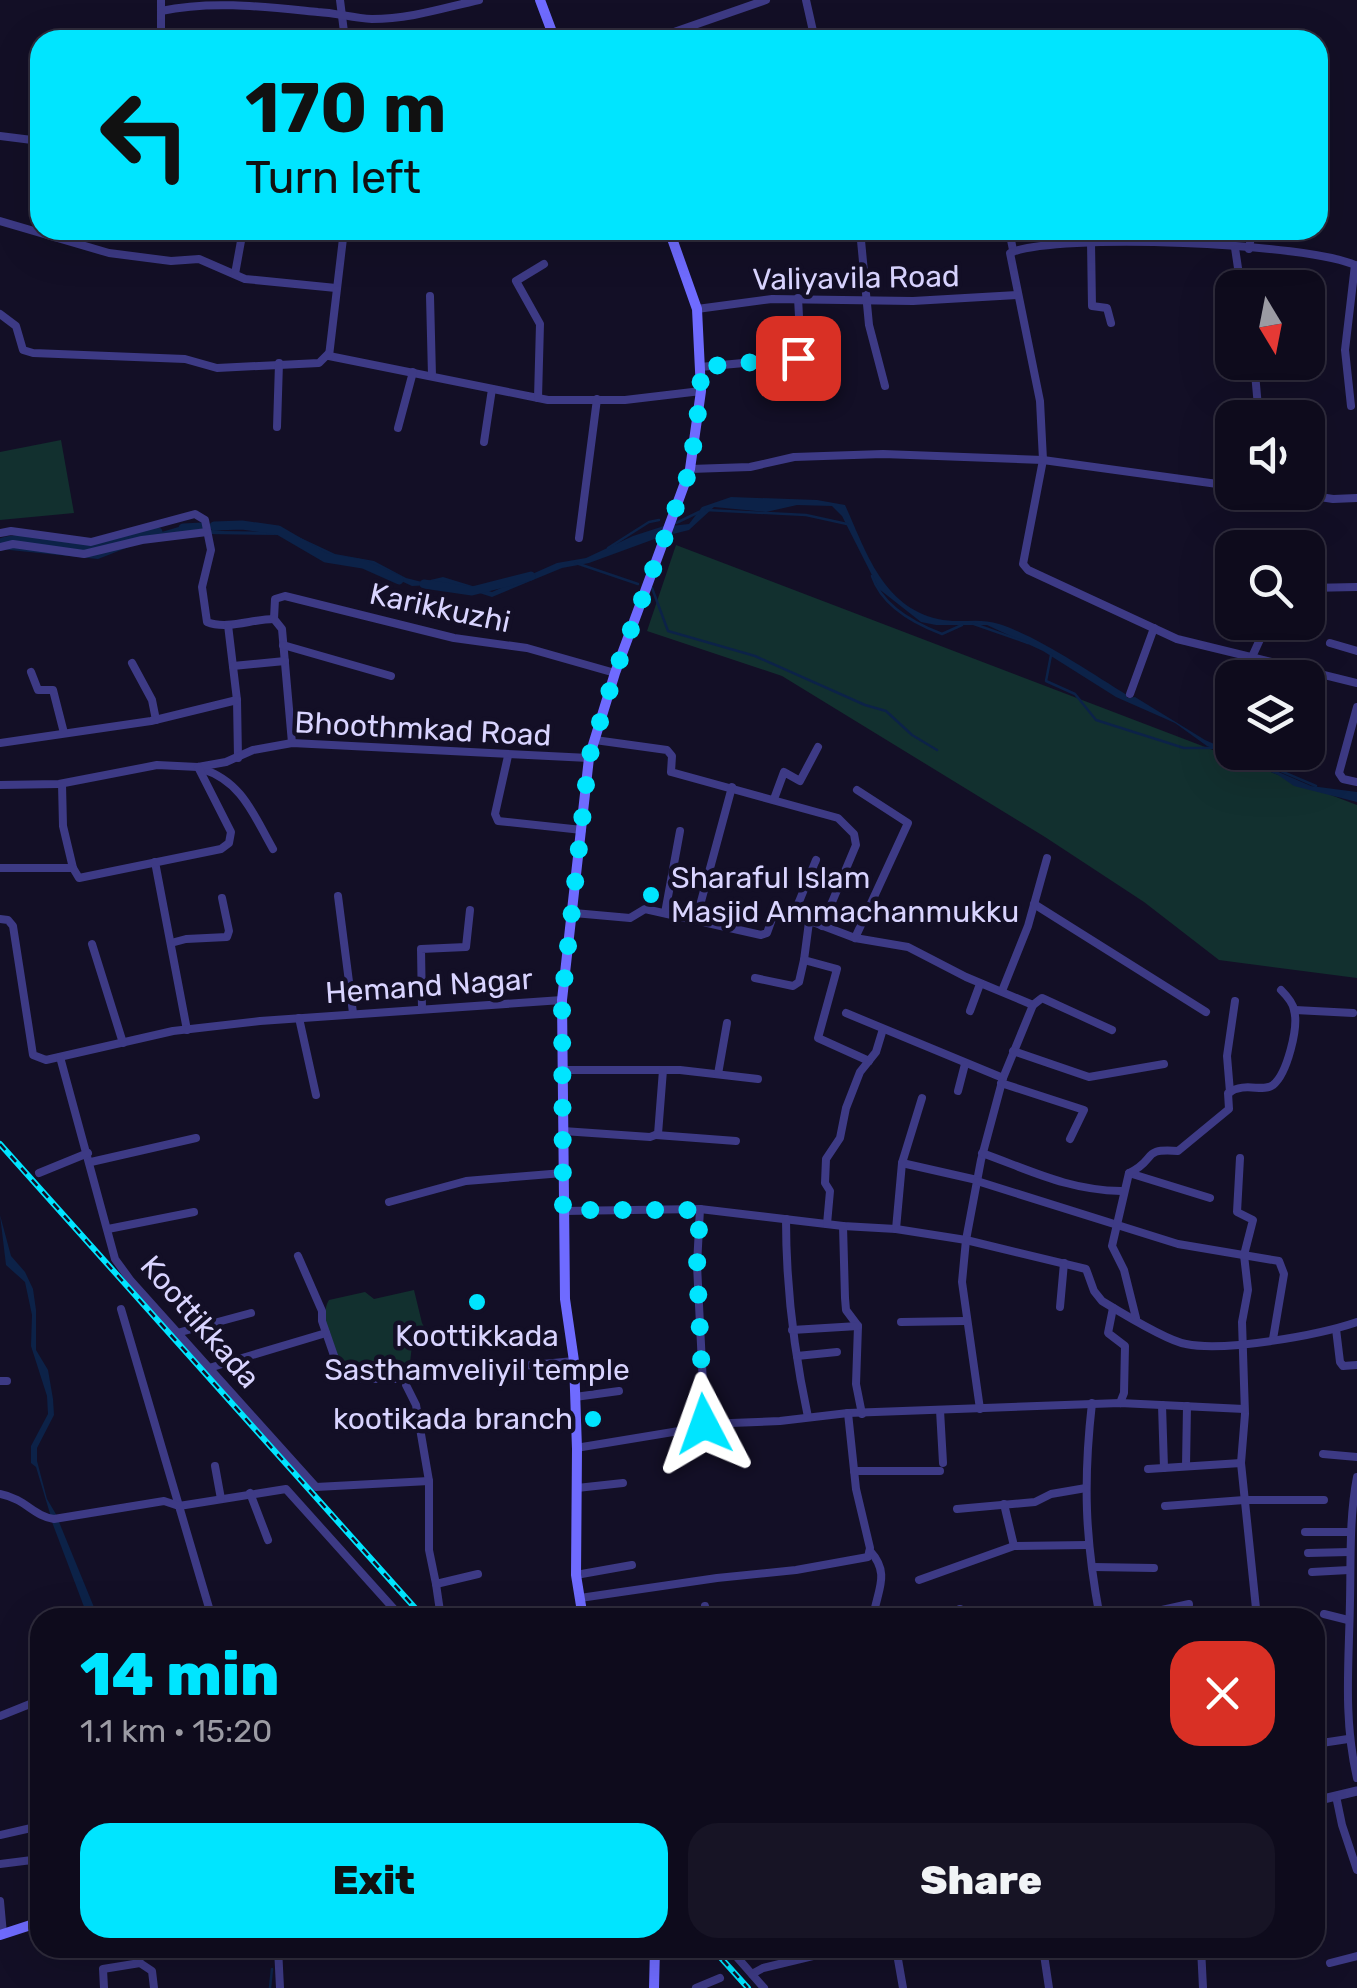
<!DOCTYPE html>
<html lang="en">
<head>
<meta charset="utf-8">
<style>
  body { margin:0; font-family:Rubik,sans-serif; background:#171425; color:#f1f3f6; height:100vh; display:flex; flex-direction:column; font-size:38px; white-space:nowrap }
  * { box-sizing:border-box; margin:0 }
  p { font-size:32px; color:#9b9ba3 }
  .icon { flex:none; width:55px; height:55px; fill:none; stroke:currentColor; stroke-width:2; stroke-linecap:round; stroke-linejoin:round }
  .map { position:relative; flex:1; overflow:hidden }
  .sheet { position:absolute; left:30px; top:1608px; width:1295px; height:350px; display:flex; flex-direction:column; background:#0e0b1c; border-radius:30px; box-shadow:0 10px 40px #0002,0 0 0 2px #2e2b3b }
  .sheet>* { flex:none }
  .banner { position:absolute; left:30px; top:30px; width:1298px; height:210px; border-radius:30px; box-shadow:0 10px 40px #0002,0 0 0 2px #2e2b3b; background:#00e5ff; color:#111; overflow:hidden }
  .needle { width:65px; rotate:170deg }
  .tools { position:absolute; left:1215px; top:270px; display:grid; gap:20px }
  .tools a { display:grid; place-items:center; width:110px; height:110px; border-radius:20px; background:#0e0b1c; box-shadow:0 10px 40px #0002,0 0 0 2px #2e2b3b; font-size:50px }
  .pin { position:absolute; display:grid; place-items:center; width:85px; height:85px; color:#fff; margin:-42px; border-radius:20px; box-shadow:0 5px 15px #0006 }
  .me { position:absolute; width:110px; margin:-55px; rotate:356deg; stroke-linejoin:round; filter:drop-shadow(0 0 8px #0008) }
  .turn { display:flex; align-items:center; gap:35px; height:210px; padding:0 50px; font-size:45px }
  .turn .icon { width:130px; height:130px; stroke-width:2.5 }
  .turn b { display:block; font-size:70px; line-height:85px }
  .round { display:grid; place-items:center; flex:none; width:105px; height:105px; border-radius:30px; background:#171425 }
  .overview { display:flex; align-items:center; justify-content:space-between; height:170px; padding:0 50px }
  h1 { font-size:60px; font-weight:800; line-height:75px; color:#00e5ff }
  .button { display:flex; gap:20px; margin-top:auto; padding:20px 50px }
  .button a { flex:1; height:115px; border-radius:30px; background:#00e5ff; color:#111; font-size:40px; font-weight:800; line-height:115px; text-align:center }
  .button a+a { background:#171425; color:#f1f3f6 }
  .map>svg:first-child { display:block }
  .green { fill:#12302f }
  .water { fill:#0c2248 }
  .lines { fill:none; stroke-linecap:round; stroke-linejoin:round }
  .stream { stroke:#0c2248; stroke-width:2.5 }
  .canal { stroke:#0c2248; stroke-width:9 }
  .minor { stroke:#3d3a85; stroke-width:8 }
  .tertiary { stroke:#3d3a85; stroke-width:9 }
  .secondary { stroke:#6f6bff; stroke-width:10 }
  .rail-casing { stroke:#00e5ff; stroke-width:6 }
  .rail { stroke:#130f26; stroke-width:2.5; stroke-dasharray:8; stroke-linecap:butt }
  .route { stroke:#00e5ff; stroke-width:18; stroke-dasharray:0 32.4 }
  .poi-dot { fill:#00e5ff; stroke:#130f26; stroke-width:4 }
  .labels { text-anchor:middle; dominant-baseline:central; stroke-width:9; stroke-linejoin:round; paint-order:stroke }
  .street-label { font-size:30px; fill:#d9d4ff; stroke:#130f26 }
  .poi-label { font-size:30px; fill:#d9d4ff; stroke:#130f26; text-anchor:start }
</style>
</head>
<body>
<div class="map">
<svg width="1357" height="1988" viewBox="0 0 1357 1988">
  <rect width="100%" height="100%" fill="#130f26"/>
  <!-- green -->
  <g class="green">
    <polygon points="61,440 74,513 0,520 0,452"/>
    <polygon points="676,545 1357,805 1357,978 1219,960 1144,902 1045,837 782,676 647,631"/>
    <path d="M414 1290 422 1323 432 1341 412 1345 409 1372 378 1377 344 1369C334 1353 318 1316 329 1300L365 1292 374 1299Z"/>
  </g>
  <!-- water -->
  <g class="water">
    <path d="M731 497 817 500 845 505C866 551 882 606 938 619 959 624 979 617 999 624 1039 637 1091 673 1127 695V698L1135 697 1205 740 1311 786 1357 792V802L1294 786 1278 775 1207 746 1175 723 1116 697 1043 651 987 625H936L921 622 879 589 842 516 832 506 797 505 766 512 714 507 689 530 669 535 671 526 689 524 702 507Z"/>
    <polygon points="182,526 222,531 288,532 335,554 374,561 406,578 422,582 443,577 492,592 557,563 586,558 633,536 664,526 660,537 589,563 562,568 492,597 451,584 412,586 375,569 334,560 280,535 204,534 139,543 98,559 0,549 0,543 9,540 52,551 87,554"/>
    <polygon points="0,1215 11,1256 25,1272 33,1289 36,1310 36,1350 48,1370 53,1399 54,1415 37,1448 37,1461 47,1499 57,1516 51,1517 36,1467 31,1463 31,1446 48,1414 47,1396 31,1346 32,1315 25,1282 6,1265"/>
    <polygon points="52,1522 59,1522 98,1617 89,1617 86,1612"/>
  </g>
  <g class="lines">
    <!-- stream -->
    <g class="stream">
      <polyline points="706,510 806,515 847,524"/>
      <polyline points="676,523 699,512"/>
      <polyline points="608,548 649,522 659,520"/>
      <polyline points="576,563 638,584"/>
      <path d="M872 576C882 606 913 623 942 634L962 625"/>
      <polyline points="652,588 668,631 755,656 865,705 886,711 912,735 937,750"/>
      <polyline points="974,624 1028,643"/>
      <polyline points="1051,655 1046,681 1075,694 1096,720 1184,748 1212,748"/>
      <polyline points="1246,756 1316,786"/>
      <polyline points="270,1988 272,1969"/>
    </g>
    <!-- canal -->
    <g class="canal">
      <polyline points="214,526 242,525 278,530 326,558 363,564 399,580"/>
      <polyline points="183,528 202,527"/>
      <path d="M0 543C30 532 56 550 87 548 110 547 134 536 158 532"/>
      <polyline points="424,584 472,591 531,576"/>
    </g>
    <!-- minor -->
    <g class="minor">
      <polyline points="161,0 161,40"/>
      <polyline points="340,0 345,40"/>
      <polyline points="806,0 815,40"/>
      <path d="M161 11C212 0 267 7 318 12 336 13 353 18 372 19 410 19 443 8 479 0"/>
      <polyline points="651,40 766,0"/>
      <polyline points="0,136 40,141"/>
      <polyline points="0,221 109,253 171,261 199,259 245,279 336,288"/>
      <polyline points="344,230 329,356 548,400 625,400 701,391"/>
      <polyline points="860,230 869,325 885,386"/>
      <polyline points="1009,230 1013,250"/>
      <polyline points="1091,242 1092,306 1107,308 1111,323"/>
      <polyline points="1235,248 1241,288"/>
      <polyline points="1249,249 1252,230"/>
      <path d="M1357 266C1312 243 1055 232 1010 253L1040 401 1043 460 1023 564 1028 570 1177 639 1357 683"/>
      <polyline points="235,274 243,230"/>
      <polyline points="430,296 432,376"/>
      <polyline points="697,309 772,299 913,301 1017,295"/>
      <polyline points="0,314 16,326 23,350 33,353 185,359 217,368 319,363 329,353 329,356"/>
      <polyline points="1254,362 1259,418"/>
      <polyline points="700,367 798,358 801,353 798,298"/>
      <polyline points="538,398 540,324 516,281 544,264"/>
      <polyline points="1351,406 1345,350 1355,265"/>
      <polyline points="277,427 279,363"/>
      <polyline points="398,428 413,372"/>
      <polyline points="484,442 492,389"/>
      <polyline points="690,469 750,467 794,457 883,454 1043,460 1232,486"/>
      <polyline points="1288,492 1333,499 1357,498"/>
      <path d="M0 533 11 531 91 542 195 514 205 520 211 550 202 587 207 622C227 630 252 619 274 619"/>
      <polyline points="579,538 597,399"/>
      <polyline points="0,547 13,544 84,554 142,540 207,532"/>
      <polyline points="1308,588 1357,587"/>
      <polyline points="274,619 275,599 285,596 454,638 527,648 615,673"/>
      <polyline points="274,619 282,629 292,743"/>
      <polyline points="228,625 237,700 238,758"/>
      <polyline points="1330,643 1357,651"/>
      <polyline points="283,645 391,676"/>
      <polyline points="1251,659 1268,622"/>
      <polyline points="132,663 152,700 156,720"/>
      <polyline points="233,666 285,661"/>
      <polyline points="31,672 38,690 53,690 64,733"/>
      <polyline points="1130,694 1154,628"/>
      <polyline points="1357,707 1339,773 1343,779 1357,782"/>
      <polyline points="595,740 667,750 672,756 671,772 838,818 854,834 856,845 822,926"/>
      <polyline points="0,743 151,721 237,700"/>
      <polyline points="508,756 495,814 498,821 582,830"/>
      <path d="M202 769C242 781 254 816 273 849"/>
      <polyline points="62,784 63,826 73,868"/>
      <polyline points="0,785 59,784 157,765 198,767 226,762 253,750 292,743 589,758"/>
      <polyline points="774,799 784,772 800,781 818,747"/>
      <polyline points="155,862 187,1030"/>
      <polyline points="0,868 73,868 79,878 221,849 229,843 231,832 198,767"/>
      <polyline points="338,896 353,1013"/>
      <polyline points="1034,904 1206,1012"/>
      <polyline points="574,913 630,918 645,909 761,935 767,933 776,908 855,938 908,947 966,977 1033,1005 1003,1078 981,1160 966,1240 962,1282 980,1409"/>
      <polyline points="665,913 680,831"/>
      <polyline points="794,914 816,860"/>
      <polyline points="0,919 8,920 13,926 33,1055 46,1060 173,1031 260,1021 562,1000"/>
      <polyline points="696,920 732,787"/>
      <polyline points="809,922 804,960 837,969 818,1038 869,1061"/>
      <polyline points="855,938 908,823 857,790"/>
      <polyline points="171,943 186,939 227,937 229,931 222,898"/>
      <polyline points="92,944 123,1043"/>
      <polyline points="755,978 793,986 799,982 804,960"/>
      <polyline points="1002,991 1028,926 1047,858"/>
      <polyline points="1033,1005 1042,998 1112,1030"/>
      <polyline points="422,1009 421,949 466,947 470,910"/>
      <polyline points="1295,1010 1353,1013"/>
      <polyline points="970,1011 980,984"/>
      <polyline points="846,1013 1003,1078"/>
      <polyline points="299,1018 316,1095"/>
      <polyline points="1013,1051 1089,1077 1164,1064"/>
      <polyline points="60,1057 115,1259 131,1281 316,1487 429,1481"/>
      <polyline points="563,1070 680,1070 758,1079"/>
      <polyline points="718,1074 727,1023"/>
      <polyline points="1001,1083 1084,1110 1070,1139"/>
      <polyline points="958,1091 965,1064"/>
      <polyline points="1230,1092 1227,1056 1235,1001"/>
      <polyline points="563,1131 650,1137 658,1134 663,1070"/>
      <polyline points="656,1135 736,1141"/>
      <path d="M982 1153C1032 1171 1068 1190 1121 1191"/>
      <polyline points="1240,1158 1237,1212 1253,1220 1244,1255 1248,1290 1242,1322 1245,1414 1241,1463 1257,1618"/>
      <polyline points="91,1162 196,1138"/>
      <polyline points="902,1163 977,1180"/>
      <polyline points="39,1173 88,1153"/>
      <polyline points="1129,1173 1210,1198"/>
      <polyline points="977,1181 1178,1244 1279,1261 1284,1274 1273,1339"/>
      <polyline points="389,1202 466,1181 563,1173"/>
      <polyline points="700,1209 697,1265 705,1424"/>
      <path d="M563 1211 700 1209 843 1226 896 1229 966 1240 1086 1269 1094 1291 1102 1301C1120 1312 1167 1341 1186 1344 1225 1352 1319 1335 1357 1322"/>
      <path d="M786 1219C786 1287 794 1352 808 1417"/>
      <polyline points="827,1224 830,1191 825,1183 826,1159 840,1138 846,1108 860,1072 876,1052 883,1029"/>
      <polyline points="843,1226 845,1298 846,1310 858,1326 856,1384 862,1414"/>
      <polyline points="108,1229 194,1212"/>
      <polyline points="896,1229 902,1163 922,1098"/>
      <polyline points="298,1256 322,1311 322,1321 339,1370 356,1379 406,1379"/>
      <polyline points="1060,1307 1064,1263"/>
      <polyline points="1113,1308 1108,1333 1125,1346 1124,1393 1120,1403"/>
      <polyline points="121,1309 179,1506 286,1489 402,1618"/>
      <path d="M1136 1318 1124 1270 1112 1246 1129 1173C1158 1159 1140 1148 1178 1151L1229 1109 1228 1093C1246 1081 1262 1093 1273 1085 1287 1074 1299 1027 1294 1010 1293 1003 1286 995 1281 990"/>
      <polyline points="901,1322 965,1321"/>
      <polyline points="1336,1329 1340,1362 1343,1366 1357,1365"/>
      <polyline points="792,1330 858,1326"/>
      <polyline points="177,1333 251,1313"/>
      <polyline points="797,1356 837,1352"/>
      <polyline points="209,1368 326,1333"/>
      <polyline points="0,1381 7,1381"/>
      <polyline points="575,1397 619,1391"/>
      <path d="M1092 1403C1083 1482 1085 1539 1100 1618"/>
      <polyline points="1162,1405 1164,1468"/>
      <polyline points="940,1410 943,1463"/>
      <polyline points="576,1448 679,1431 705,1424 780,1421 848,1413 1120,1403 1244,1409"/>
      <polyline points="1323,1454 1357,1457"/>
      <polyline points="215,1466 221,1499"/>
      <polyline points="1186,1466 1187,1406"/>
      <polyline points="1148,1469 1241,1463"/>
      <polyline points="854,1471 940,1471"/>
      <path d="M1357 1477C1349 1519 1351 1559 1350 1601 1349 1663 1343 1717 1357 1778"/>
      <polyline points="577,1488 623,1483"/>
      <polyline points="250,1493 268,1540"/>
      <path d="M0 1494C26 1499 33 1516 54 1519L164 1501 179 1506 212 1618"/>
      <polyline points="1004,1504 1014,1546"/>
      <polyline points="1165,1506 1244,1500 1324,1500"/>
      <polyline points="957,1509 1035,1502 1051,1494 1086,1488"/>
      <polyline points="1305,1532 1350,1532"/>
      <path d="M870 1551C891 1574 877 1590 873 1618"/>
      <polyline points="1308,1553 1349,1552"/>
      <polyline points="1093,1567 1154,1568"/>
      <polyline points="1312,1572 1349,1570"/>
      <polyline points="478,1574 436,1584 429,1550 429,1481 416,1405 406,1385 406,1379 413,1376 574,1361"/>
      <polyline points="576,1575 632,1565"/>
      <polyline points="919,1580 1014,1546 1087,1545"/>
      <polyline points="436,1584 441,1618"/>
      <polyline points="580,1598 717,1578 796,1570 868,1557 870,1548 856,1489 848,1413"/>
      <polyline points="705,1606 707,1618"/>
      <polyline points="960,1609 962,1618"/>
      <polyline points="1324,1614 1348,1620"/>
      <polyline points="1126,1618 1189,1604"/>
      <polyline points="0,1716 40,1700"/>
      <polyline points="1315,1744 1348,1739"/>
      <polyline points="1336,1796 1342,1825 1357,1870"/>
      <polyline points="0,1835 40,1826"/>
      <polyline points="0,1864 40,1859"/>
      <polyline points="0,1901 3,1934"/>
      <polyline points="134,1948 140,1963 152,1971 154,1988"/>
      <polyline points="278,1948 280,1988"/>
      <polyline points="729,1948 764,1988"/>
      <polyline points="896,1948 903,1988"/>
      <polyline points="1043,1948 1049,1988"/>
      <polyline points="1201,1948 1203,1988"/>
      <polyline points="1330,1963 1357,1956"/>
      <polyline points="752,1974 763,1968 842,1949"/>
      <polyline points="104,1988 103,1969 140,1963"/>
      <polyline points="696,1988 720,1978"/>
    </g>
    <!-- tertiary -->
    <polyline class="tertiary" points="1315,1801 1357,1791"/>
    <!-- secondary -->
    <g class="secondary">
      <polyline points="540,0 555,40"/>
      <polyline points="583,1618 576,1575 577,1449 574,1361 565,1299 562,1000 589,758 615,673 690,469 701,391 697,309 669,230"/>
      <polyline points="0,1935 40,1922"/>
      <polyline points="654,1988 655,1948"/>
    </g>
    <defs>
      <g id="rail">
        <polyline points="0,1144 424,1618"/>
        <polyline points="712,1948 748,1988"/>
      </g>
    </defs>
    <!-- rail casing -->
    <use href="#rail" class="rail-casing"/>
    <!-- rail -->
    <use href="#rail" class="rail"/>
  </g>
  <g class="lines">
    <!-- route -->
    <polyline class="route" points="704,1424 697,1265 700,1210 563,1210 562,1000 589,758 615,673 690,469 701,391 700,367 798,358"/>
  </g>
  <!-- markers -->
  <g class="poi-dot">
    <circle cx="651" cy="895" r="10"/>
    <circle cx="477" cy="1302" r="10"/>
    <circle cx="593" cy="1419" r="10"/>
  </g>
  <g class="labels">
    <!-- street labels -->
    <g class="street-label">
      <text transform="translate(856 278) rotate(-1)">Valiyavila Road</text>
      <text transform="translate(440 608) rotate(12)">Karikkuzhi</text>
      <text transform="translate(423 729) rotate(3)">Bhoothmkad Road</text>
      <text transform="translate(429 986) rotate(-4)">Hemand Nagar</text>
      <text transform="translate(200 1322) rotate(49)">Koottikkada</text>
    </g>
    <!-- poi labels -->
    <g class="poi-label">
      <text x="671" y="878">Sharaful Islam<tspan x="671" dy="34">Masjid Ammachanmukku</tspan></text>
      <text x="477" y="1336" text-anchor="middle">Koottikkada<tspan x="477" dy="34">Sasthamveliyil temple</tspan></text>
      <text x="573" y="1419" text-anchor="end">kootikada branch</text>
    </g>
  </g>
</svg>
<div class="tools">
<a><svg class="needle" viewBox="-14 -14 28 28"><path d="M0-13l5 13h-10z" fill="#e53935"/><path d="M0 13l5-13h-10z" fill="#9b9ba3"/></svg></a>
<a><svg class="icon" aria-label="sound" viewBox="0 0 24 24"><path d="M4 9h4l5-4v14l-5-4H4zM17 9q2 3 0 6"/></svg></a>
<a><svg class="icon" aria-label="search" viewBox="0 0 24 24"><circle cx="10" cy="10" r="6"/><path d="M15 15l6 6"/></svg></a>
<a><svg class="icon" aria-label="layers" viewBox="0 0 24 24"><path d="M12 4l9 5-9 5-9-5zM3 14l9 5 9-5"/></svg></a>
</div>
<div class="pin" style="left:798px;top:358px;background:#d93025"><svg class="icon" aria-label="arrive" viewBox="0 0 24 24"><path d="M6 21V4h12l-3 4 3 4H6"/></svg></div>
<svg class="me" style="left:704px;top:1424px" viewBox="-20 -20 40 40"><path d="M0-17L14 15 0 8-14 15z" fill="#00e5ff" stroke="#fff" stroke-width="4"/></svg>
<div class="banner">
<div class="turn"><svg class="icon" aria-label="left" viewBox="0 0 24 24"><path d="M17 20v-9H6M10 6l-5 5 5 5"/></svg><div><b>170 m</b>Turn left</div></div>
</div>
<section class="sheet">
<div class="overview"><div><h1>14 min</h1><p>1.1 km · 15:20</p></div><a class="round" style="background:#d93025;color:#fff"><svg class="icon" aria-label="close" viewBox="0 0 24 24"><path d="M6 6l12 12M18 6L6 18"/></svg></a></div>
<div class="button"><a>Exit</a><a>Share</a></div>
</section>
</div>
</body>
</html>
